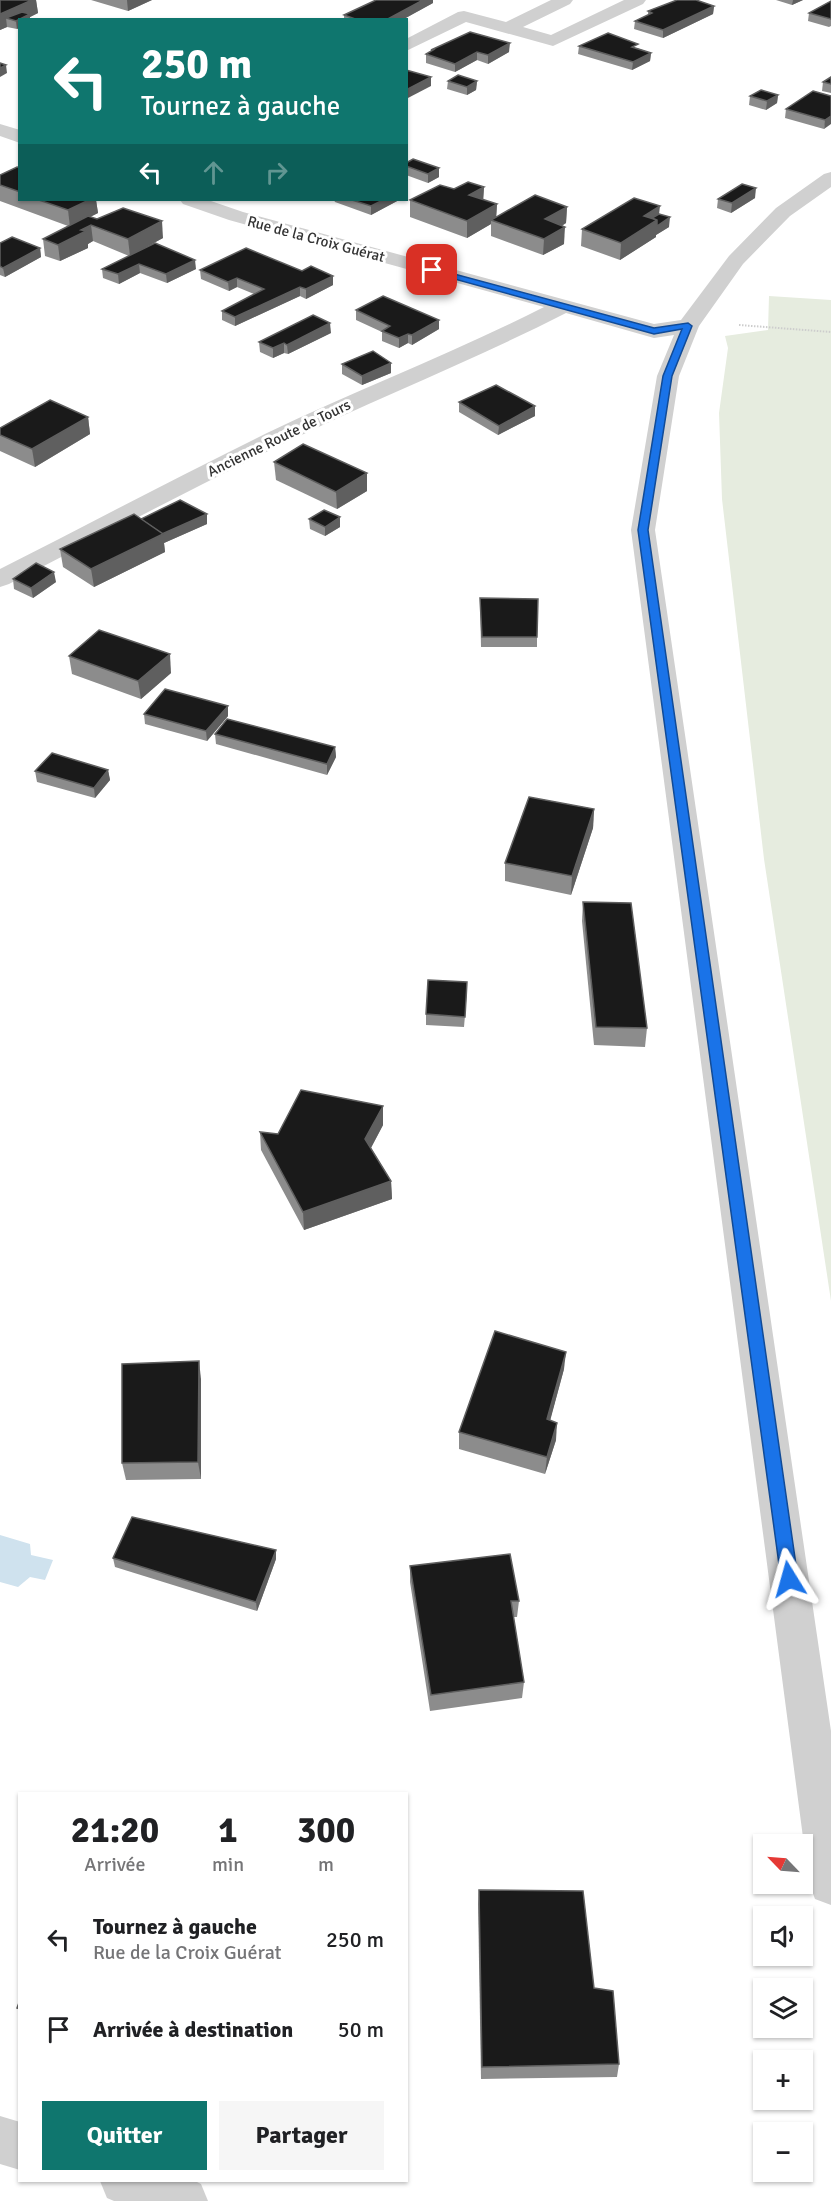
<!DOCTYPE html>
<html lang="fr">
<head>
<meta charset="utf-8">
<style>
  body { margin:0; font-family:Signika,sans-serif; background:#f6f6f6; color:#202124; height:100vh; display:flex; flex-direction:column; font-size:22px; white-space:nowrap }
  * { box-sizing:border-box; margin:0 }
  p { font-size:20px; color:#757577 }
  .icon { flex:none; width:33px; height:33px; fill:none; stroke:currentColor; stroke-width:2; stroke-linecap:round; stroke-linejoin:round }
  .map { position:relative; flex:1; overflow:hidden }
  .drawer { position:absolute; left:18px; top:1792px; width:390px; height:390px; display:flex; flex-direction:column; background:#fff; border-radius:0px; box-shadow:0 2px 4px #0004 }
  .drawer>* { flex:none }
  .hud { position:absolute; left:18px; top:18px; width:390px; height:183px; border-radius:0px; box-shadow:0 2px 4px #0004; background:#0f766e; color:#fff; overflow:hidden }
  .needle { width:39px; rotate:295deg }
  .controls { position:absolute; left:753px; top:1834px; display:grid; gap:12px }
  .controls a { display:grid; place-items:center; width:60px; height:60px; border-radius:0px; background:#fff; box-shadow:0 2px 4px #0004; font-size:30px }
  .pin { position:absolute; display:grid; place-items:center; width:51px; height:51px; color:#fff; margin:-26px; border-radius:12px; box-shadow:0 3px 9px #0006 }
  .me { position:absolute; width:66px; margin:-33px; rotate:352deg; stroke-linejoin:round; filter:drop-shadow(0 0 4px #0008) }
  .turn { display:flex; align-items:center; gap:21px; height:126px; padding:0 24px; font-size:27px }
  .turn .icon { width:78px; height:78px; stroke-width:2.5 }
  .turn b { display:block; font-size:42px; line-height:51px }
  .lanes { display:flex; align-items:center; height:57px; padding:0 24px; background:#0003; justify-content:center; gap:30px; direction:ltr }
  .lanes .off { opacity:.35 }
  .eta { display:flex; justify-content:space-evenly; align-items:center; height:102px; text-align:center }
  .eta b { font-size:36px; font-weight:700; line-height:42px }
  .button { display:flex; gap:12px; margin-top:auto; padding:12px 24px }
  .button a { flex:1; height:69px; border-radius:0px; background:#0f766e; color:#fff; font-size:24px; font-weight:700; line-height:69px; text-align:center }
  .button a+a { background:#f6f6f6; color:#202124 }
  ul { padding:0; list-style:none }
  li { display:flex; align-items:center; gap:18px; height:90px; padding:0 24px }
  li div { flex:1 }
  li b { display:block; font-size:22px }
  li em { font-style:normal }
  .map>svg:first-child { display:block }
  .green { fill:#e6ecdf }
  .water { fill:#cfe2ee }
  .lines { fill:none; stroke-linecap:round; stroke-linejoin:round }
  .path { stroke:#cdcdcd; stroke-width:2; stroke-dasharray:1.5 1.5; stroke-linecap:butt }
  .minor { fill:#d0d0d0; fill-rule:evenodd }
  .wall { fill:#8c8c8c }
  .shaded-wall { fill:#5f5f5f }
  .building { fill:#1a1a1a; stroke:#5f5f5f; stroke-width:1.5 }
  .route { fill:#1a73e8; stroke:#114b97; stroke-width:1.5 }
  .labels { text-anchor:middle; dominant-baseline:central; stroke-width:6; stroke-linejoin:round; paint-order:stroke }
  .far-street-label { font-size:15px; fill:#333; stroke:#fff }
</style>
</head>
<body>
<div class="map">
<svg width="831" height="2201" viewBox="0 0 831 2201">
  <rect width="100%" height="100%" fill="#fff"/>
  <!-- green -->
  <polygon class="green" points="769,296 831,300 831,1301 764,859 722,499 719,413 728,348 725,336 768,330"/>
  <!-- water -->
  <polygon class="water" points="0,1535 30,1544 31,1555 53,1560 45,1580 30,1577 18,1587 0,1582"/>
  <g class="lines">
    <!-- path -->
    <polyline class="path" points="739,325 831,332"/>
    <!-- minor -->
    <g class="minor">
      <polygon points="551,0 573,0 570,4 523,27 551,35 624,0 646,0 643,4 553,46 466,22 406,51 406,39 458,12 464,11 506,22"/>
      <polygon points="0,124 20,130 20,143 0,136"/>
      <path d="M831 172V187L790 216 743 264 699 326 679 376 655 530 831 1731V1905L815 1899 809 1883 631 530 657 376 674 335 654 338 566 313C474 360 377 398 285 443 192 488 101 537 9 584L0 587V569C89 524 177 477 267 433 359 389 454 353 544 307L229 220 183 204 180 200H208L243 212 654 324 681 320 729 256 776 208 824 174Z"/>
      <polygon points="0,2116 20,2122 20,2170 0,2164"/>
      <polygon points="100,2181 195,2181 201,2184 208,2201 114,2201 107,2198"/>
    </g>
  </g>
  <!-- wall -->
  <g class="wall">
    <polygon points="0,0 36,0 38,13 30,17 30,20 20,20 17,29 7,27 0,30"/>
    <polygon points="91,0 152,0 128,11"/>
    <polygon points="776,0 803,0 792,5"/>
    <polygon points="831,1 831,26 829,27 808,21 809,13"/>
    <polygon points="433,3 402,20 344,20 344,15"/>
    <polygon points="714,6 713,14 663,38 634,29 635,21 648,15 648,11"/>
    <polygon points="579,46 637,48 651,53 650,61 632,70 578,54"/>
    <polygon points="431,50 509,52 488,64 477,60 455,72 426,63 426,54 431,52"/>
    <polygon points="831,77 831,93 822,91 823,82"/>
    <polygon points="448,81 477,81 476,90 467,95 447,89"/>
    <polygon points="778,95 777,103 766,110 749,105 750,96"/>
    <polygon points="831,96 824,129 785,118 786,109"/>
    <polygon points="406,163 439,168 439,177 428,183 406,175"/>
    <polygon points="20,168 20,200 96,200 98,213 90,217 163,238 144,248 196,269 167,283 140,273 119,284 103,278 102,269 129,256 93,241 88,244 88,248 60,261 45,256 43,239 68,226 0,201 0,175"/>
    <polygon points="484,187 483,200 497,204 496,217 567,207 566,223 562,226 564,244 543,255 491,236 491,224 467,238 410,217 410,200 454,189"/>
    <polygon points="755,198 731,213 717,208 718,199"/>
    <polygon points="334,200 399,200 371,215 335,202"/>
    <polygon points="659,214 669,227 656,235 656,237 620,260 581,246 582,229"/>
    <polygon points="0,243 40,248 41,257 5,277 0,275"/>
    <polygon points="200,270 302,271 333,276 333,285 306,299 300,296 235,326 222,320 222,311 254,294 237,287 229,291 201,279"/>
    <polygon points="356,310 439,329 412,345 408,343 399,348 382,341 382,332 356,320"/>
    <polygon points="331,333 288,354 284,353 273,358 260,352 259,342"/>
    <polygon points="391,363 391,373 362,385 342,374 342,364"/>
    <polygon points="459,402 535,416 498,435 459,412"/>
    <polygon points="88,417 90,434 35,467 0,451 0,428"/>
    <polygon points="274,462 367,473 367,491 337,509 276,480"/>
    <polygon points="340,517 340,527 325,536 310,529 309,519"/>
    <polygon points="141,519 207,524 164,543 165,552 94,587 63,567 60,549"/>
    <polygon points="13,579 56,582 33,598 14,589"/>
    <polygon points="480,598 537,637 537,647 481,647"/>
    <polygon points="69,656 171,673 141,699 72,674"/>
    <polygon points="228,706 228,716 207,741 145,724 144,714"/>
    <polygon points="215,734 335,747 336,757 327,775 216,744"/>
    <polygon points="108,770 110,780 95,798 37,782 35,771"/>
    <polygon points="594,809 593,828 571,895 505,881 505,863"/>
    <polygon points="583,902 647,1028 645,1047 594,1045 582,921"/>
    <polygon points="467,992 464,1027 426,1025 426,1014"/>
    <polygon points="383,1106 383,1125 371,1148 391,1181 392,1199 304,1230 261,1150 260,1132 278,1134"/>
    <polygon points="564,1369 550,1420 556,1440 545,1474 459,1449 459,1432"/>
    <polygon points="201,1379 201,1479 126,1480 122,1463"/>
    <polygon points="113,1558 276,1559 257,1611 115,1567"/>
    <polygon points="410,1566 519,1601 517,1617 513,1617 524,1682 522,1698 430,1711 410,1582"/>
    <polygon points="479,1890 619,2064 617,2077 481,2079 478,1904"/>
  </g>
  <!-- shaded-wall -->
  <g class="shaded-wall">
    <polygon points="32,0 36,0 38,13 30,17 30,20 20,20 20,28 17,29 16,21 6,18 7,27 0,30 0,14"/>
    <polygon points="127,0 152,0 128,11"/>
    <polygon points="423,0 433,0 433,3 402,20 386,20"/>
    <polygon points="793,0 803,0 792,5"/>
    <polygon points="714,6 713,14 663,38 663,30"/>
    <polygon points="510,43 509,52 488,64 488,55"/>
    <polygon points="477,52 477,60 455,72 455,64"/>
    <polygon points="651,53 650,61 632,70 633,62"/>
    <polygon points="6,65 7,73 0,77 0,68"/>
    <polygon points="431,77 431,86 406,99 406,90"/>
    <polygon points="477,81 476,90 467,95 467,87"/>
    <polygon points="778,95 777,103 766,110 767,101"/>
    <polygon points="831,116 831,124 824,129 825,120"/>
    <polygon points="439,168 439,177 428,183 428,174"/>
    <polygon points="484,187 483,203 469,195"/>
    <polygon points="756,188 755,198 731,213 732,203"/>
    <polygon points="89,200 96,200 98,213 70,227 68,210"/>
    <polygon points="383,200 399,200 371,215 371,206"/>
    <polygon points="497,204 496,221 491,220 491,224 467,238 467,221"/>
    <polygon points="660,206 658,223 670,217 669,227 656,235 656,237 620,260 621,243 644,216"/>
    <polygon points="567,207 566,223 544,236 545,219"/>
    <polygon points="162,221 163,238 130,256 128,239"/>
    <polygon points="91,225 93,241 88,244 88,248 60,261 58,245 81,230"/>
    <polygon points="565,227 564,244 543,255 544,239"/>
    <polygon points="40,248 41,257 5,277 3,268"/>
    <polygon points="195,260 196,269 167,283 166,274"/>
    <polygon points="139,264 140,273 119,284 118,274"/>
    <polygon points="333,276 333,285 306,299 306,289"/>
    <polygon points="237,278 237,287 229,291 228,282"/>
    <polygon points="300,287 300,296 235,326 235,317"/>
    <polygon points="439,320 439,329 412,345 412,335"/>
    <polygon points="330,323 331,333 288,354 287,345"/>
    <polygon points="408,334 408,343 399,348 399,338"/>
    <polygon points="284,343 284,353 273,358 273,348"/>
    <polygon points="391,363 391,373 362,385 362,376"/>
    <polygon points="535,406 535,416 498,435 499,426"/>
    <polygon points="88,417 90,434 35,467 32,449"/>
    <polygon points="367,473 367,491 337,509 336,492"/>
    <polygon points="207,514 207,524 164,543 165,552 94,587 91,569 157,536"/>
    <polygon points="340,517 340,527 325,536 325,527"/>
    <polygon points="54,572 56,582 33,598 31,588"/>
    <polygon points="170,654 171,673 141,699 138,681"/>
    <polygon points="228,706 228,716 207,741 206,731"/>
    <polygon points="335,747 336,757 327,775 327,764"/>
    <polygon points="108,770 110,780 95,798 94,788"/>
    <polygon points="594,809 593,828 571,895 572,876"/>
    <polygon points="383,1106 383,1125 366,1157 365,1139"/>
    <polygon points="391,1181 392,1199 304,1230 303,1212"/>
    <polygon points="566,1352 564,1369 546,1436 547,1419"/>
    <polygon points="199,1361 201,1379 201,1479 198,1462"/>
    <polygon points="557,1423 556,1440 545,1474 547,1457"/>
    <polygon points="276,1550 276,1559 257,1611 256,1602"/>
  </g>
  <!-- building -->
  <g class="building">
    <polygon points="0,0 32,0 0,14"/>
    <polygon points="376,0 423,0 386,20 358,20 344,15"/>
    <polygon points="677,0 696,0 714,6 663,30 635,21 652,13 648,11"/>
    <polygon points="831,1 831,19 809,13"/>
    <polygon points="22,12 30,14 16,21 6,18"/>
    <polygon points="470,32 510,43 488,55 477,52 455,64 426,54 433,50 431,50"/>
    <polygon points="608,33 638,44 632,47 651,53 633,62 579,46"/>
    <polygon points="0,63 6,65 0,68"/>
    <polygon points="406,70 431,77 406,90"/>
    <polygon points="458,75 477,81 467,87 448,81"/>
    <polygon points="831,77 831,84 823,82"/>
    <polygon points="761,90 778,95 767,101 750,96"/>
    <polygon points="813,91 831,96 831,116 825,120 786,109"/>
    <polygon points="413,159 439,168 428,174 406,166 406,163"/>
    <polygon points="17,167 20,168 20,192 0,185 0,175"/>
    <polygon points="468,182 484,187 469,195 497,204 467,221 410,200 440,185 454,189"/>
    <polygon points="742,184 756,188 732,203 718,199"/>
    <polygon points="535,195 567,207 545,219 565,227 544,239 491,220"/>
    <polygon points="634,198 660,206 644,216 657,220 621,243 582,229"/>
    <polygon points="39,200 89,200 68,210"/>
    <polygon points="352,200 383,200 371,206"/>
    <polygon points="123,208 162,221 128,239 91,225 81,230 86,231 58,245 43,239 88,216 97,219"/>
    <polygon points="659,214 670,217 657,226 657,220 652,218"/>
    <polygon points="12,237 40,248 3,268 0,266 0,243"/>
    <polygon points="155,243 195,260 166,274 139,264 118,274 102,269"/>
    <polygon points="246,248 302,271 311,266 333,276 306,289 300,287 235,317 222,311 264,289 237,278 228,282 200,270"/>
    <polygon points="383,296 439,320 412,335 408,334 399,338 382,331 390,326 356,310"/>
    <polygon points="313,315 330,323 287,345 284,343 273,348 259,342"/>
    <polygon points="373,351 391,363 362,376 342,364"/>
    <polygon points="496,385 535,406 499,426 459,402"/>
    <polygon points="50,400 88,417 32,449 0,435 0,428"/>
    <polygon points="303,444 367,473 336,492 274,462"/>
    <polygon points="180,500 207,514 162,534 141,519"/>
    <polygon points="324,510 340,517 325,527 309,519"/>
    <polygon points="134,514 163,534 91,569 60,549"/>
    <polygon points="36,563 54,572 31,588 13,579"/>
    <polygon points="480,598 538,599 537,637 482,637"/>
    <polygon points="99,630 170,654 138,681 69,656"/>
    <polygon points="165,689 228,706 206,731 144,714"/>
    <polygon points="227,719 335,747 327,764 215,734"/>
    <polygon points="52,753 108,770 94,788 35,771"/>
    <polygon points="529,797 594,809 572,876 505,863"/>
    <polygon points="583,902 631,903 647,1028 596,1027"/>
    <polygon points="428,980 467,982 465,1017 426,1014"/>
    <polygon points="301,1090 383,1106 365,1139 391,1181 303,1212 260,1132 278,1134"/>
    <polygon points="495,1331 566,1352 547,1419 557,1423 547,1457 459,1432"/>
    <polygon points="199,1361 198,1462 122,1463 122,1364"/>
    <polygon points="132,1517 276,1550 256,1602 113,1558"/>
    <polygon points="510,1554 519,1601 511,1601 524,1682 431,1695 410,1566"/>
    <polygon points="479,1890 583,1891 594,1988 613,1991 619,2064 482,2067"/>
    <polygon points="20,2000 20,2009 17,2008"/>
  </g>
  <!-- route -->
  <polygon class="route" points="432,268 654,328 688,323 692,326 672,376 648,530 798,1579 795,1584 789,1586 784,1584 781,1579 638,530 663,376 682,329 654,334 429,272 429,269"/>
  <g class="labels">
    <!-- far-street labels -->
    <g class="far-street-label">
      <text transform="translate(316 239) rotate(15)">Rue de la Croix Guérat</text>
      <text transform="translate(279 438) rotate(-26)">Ancienne Route de Tours</text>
    </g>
  </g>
</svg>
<div class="controls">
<a><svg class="needle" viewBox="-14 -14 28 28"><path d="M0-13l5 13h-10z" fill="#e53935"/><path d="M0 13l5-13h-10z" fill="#757577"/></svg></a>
<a><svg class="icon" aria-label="sound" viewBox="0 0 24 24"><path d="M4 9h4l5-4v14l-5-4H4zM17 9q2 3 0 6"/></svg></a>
<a><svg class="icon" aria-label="layers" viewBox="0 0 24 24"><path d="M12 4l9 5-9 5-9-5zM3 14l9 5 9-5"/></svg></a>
<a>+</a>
<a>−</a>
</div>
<div class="pin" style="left:432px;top:270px;background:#d93025"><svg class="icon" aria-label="arrive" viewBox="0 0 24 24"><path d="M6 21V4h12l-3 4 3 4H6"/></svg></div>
<svg class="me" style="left:789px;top:1579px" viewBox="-20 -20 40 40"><path d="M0-17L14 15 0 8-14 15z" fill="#1a73e8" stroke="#fff" stroke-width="4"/></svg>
<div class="hud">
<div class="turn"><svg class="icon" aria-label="left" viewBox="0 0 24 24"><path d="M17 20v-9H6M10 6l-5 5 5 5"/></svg><div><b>250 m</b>Tournez à gauche</div></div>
<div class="lanes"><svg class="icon" aria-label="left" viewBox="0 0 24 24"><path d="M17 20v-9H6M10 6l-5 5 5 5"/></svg><svg class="icon off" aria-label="ahead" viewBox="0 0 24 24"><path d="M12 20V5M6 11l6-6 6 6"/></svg><svg class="icon off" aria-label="right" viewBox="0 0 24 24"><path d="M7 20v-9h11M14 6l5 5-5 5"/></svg></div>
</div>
<section class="drawer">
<div class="eta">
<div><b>21:20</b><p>Arrivée</p></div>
<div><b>1</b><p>min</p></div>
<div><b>300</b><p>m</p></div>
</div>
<ul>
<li><svg class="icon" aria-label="left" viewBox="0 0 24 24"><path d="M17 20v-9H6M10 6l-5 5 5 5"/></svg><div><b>Tournez à gauche</b><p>Rue de la Croix Guérat</p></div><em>250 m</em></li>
<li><svg class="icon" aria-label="arrive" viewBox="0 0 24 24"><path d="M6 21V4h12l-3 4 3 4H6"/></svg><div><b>Arrivée à destination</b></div><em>50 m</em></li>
</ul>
<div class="button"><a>Quitter</a><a>Partager</a></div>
</section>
</div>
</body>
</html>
